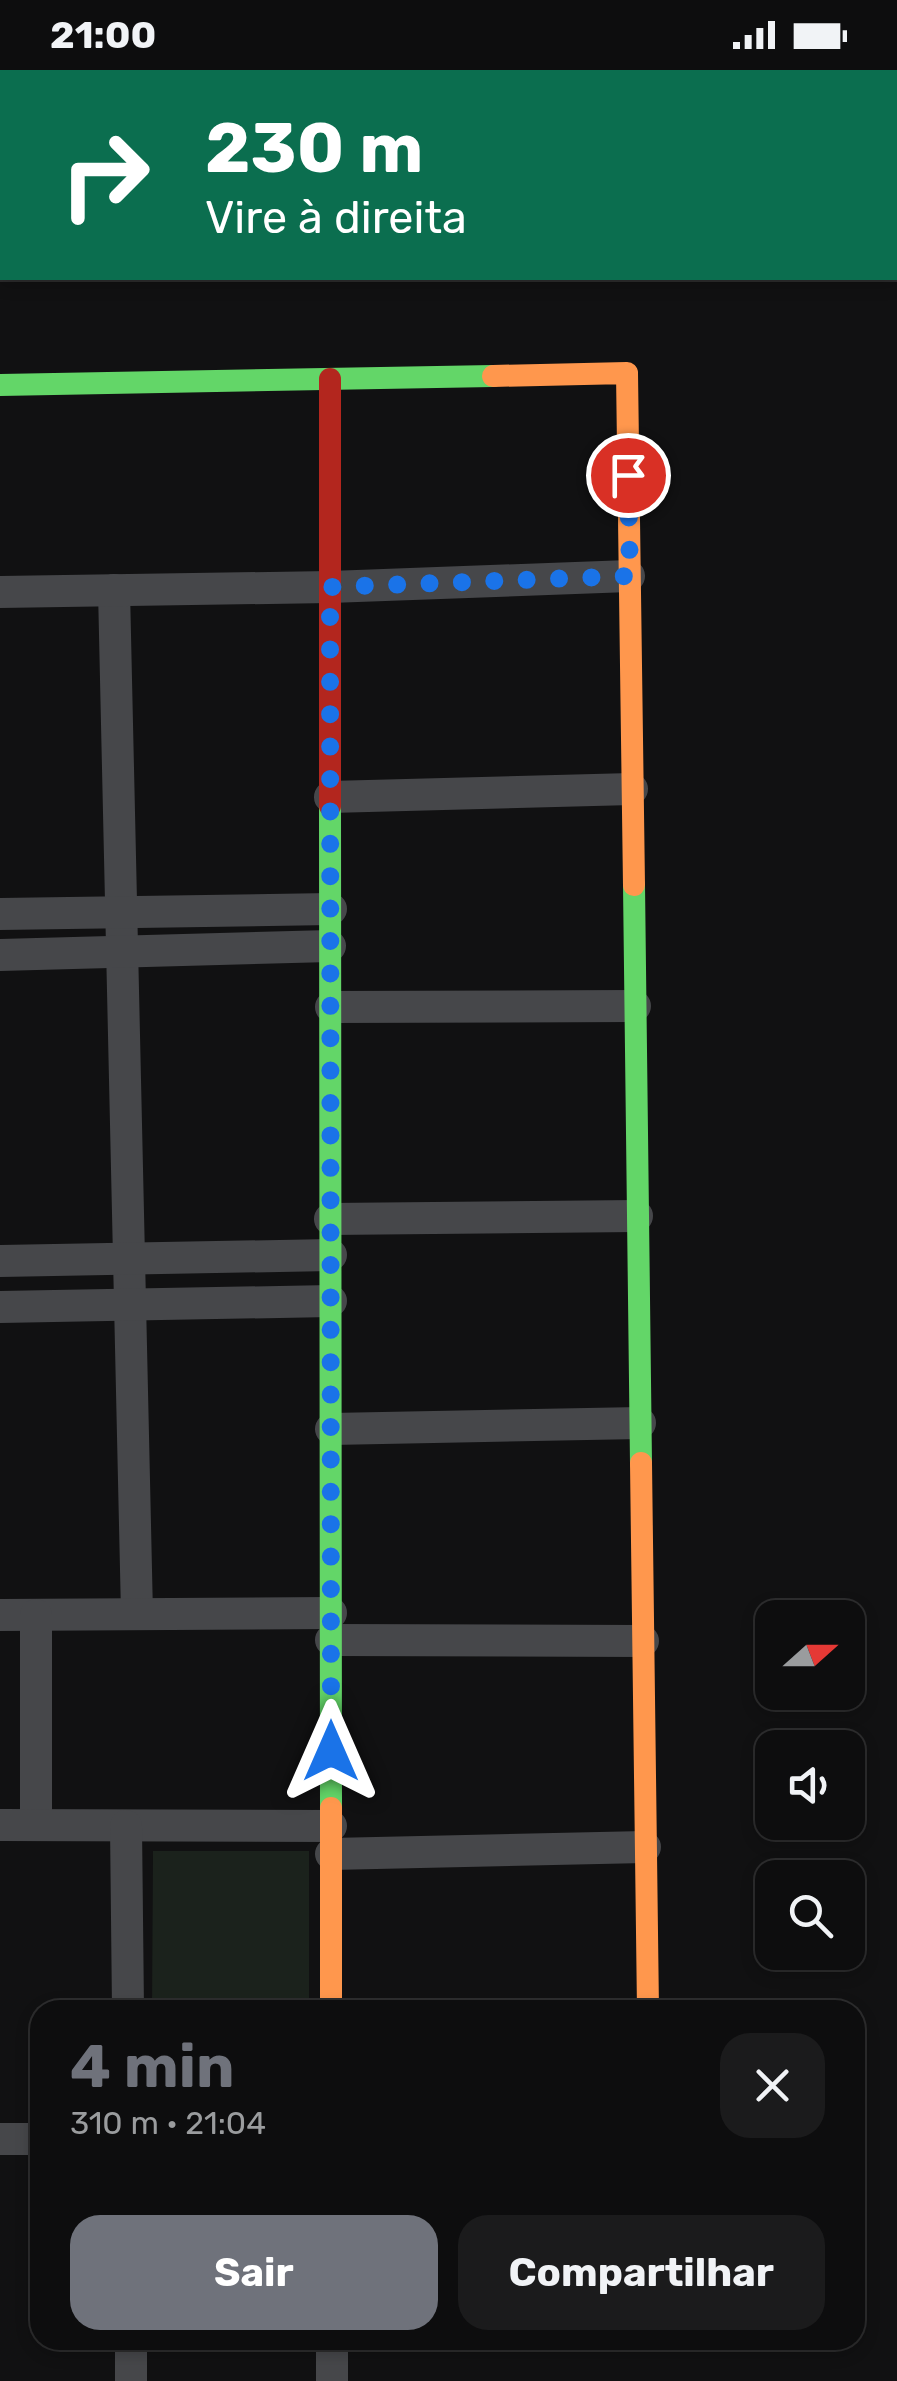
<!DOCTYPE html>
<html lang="pt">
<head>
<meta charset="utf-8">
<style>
  body { margin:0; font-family:Rubik,sans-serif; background:#1b1b1c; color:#f1f3f6; height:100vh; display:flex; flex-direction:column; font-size:38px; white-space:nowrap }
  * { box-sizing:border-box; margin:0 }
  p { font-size:32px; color:#9a9c9e }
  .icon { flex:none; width:55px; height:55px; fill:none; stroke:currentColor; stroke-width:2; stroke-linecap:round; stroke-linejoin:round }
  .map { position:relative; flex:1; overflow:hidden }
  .side { position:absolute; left:30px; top:1930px; width:835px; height:350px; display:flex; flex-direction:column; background:#0d0d0e; border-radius:30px; box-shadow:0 5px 15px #0003,0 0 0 2px #2d2d2e }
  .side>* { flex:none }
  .hud { position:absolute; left:0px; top:0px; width:898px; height:210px; box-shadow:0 5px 15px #0003,0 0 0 2px #2d2d2e; background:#0b6e4f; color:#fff; overflow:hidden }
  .needle { width:65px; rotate:69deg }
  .fabs { position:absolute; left:755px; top:1530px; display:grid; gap:20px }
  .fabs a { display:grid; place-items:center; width:110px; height:110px; border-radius:20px; background:#0d0d0e; box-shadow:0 5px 15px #0003,0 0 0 2px #2d2d2e; font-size:50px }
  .pin { position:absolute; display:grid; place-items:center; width:85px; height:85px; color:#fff; margin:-42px; border:5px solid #fff; border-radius:50%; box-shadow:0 2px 10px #0007 }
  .me { position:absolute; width:110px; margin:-55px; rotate:0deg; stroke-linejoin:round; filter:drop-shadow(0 0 8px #0008) }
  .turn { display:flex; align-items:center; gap:35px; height:210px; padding:0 40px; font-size:45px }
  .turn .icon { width:130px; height:130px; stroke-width:2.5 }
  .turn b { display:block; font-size:70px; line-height:85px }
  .round { display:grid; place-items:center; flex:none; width:105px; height:105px; border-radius:30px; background:#1b1b1c }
  .overview { display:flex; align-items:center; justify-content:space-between; height:170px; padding:0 40px }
  h1 { font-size:60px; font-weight:700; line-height:75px; color:#6f727b }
  .primary-button { display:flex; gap:20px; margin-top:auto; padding:20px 40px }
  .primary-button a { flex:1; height:115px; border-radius:30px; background:#6f727b; color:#fff; font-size:40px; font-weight:700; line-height:115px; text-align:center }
  .primary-button a+a { background:#1b1b1c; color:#f1f3f6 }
  .status { display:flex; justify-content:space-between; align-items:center; height:70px; padding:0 50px; background:#0d0d0e; direction:ltr }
  .status svg { height:28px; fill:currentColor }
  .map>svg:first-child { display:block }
  .green { fill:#1b221c }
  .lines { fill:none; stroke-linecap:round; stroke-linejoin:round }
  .street { stroke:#46474a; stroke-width:32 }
  .fast { stroke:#63d668; stroke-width:22 }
  .slow { stroke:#ff974d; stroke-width:22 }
  .jam { stroke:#b3261e; stroke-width:22 }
  .route { stroke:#1a73e8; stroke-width:18; stroke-dasharray:0 32.4 }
</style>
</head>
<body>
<div class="status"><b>21:00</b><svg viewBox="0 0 49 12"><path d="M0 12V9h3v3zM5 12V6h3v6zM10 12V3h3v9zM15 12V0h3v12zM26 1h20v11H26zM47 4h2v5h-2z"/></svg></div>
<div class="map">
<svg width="897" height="2311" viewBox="0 0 897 2311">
  <rect width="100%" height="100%" fill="#111112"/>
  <!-- green -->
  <g class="green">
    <polygon points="0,0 897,0 897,70 895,70 895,2 2,2 2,187 0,187"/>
    <polygon points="153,1781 309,1781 309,1940 152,1940"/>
  </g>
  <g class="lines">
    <!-- street -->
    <g class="street">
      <polyline points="895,69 897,69"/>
      <polyline points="0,167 2,167"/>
      <polyline points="114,520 137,1544"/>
      <polyline points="0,522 330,517 629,506"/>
      <polyline points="330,727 632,719"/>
      <polyline points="0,844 331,839"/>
      <polyline points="0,885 330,876"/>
      <polyline points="331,937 635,936"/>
      <polyline points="330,1149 637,1146"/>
      <polyline points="0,1191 331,1185"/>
      <polyline points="0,1237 331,1231"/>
      <polyline points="331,1359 640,1353"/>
      <polyline points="0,1545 331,1543"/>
      <polyline points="36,1545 36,1755"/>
      <polyline points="331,1570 643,1571"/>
      <polyline points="0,1755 331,1756"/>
      <polyline points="126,1756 128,1940"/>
      <polyline points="331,1784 645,1777"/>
      <polyline points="0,2069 40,2069"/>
      <polyline points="131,2270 131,2311"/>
      <polyline points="332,2270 332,2311"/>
    </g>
    <!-- fast -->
    <g class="fast">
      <polyline points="0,315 493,306"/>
      <polyline points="330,736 331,1738"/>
      <polyline points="634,815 641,1393"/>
    </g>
    <!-- slow -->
    <g class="slow">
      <polyline points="493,306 627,303 634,815"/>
      <polyline points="641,1393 648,1940"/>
      <polyline points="331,1738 331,1940"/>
    </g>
    <!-- jam -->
    <polyline class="jam" points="330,309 330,736"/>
  </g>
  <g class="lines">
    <!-- route -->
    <polyline class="route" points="331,1681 330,517 630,506 628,405"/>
  </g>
</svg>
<div class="fabs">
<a><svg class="needle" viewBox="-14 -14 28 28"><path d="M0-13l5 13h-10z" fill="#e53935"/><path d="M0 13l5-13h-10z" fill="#9a9c9e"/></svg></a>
<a><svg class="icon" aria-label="sound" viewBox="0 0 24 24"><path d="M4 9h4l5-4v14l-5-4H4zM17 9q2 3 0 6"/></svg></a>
<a><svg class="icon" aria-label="search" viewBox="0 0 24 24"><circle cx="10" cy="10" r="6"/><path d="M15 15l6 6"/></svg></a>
</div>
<div class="pin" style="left:628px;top:405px;background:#d93025"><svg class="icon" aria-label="arrive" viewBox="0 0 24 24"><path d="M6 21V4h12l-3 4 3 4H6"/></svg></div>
<svg class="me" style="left:331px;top:1681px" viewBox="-20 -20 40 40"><path d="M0-17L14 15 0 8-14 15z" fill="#1a73e8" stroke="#fff" stroke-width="4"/></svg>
<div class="hud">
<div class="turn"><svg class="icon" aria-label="right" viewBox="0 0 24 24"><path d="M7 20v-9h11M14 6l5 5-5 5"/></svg><div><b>230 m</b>Vire à direita</div></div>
</div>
<section class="side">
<div class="overview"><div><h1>4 min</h1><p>310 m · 21:04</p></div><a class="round"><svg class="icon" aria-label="close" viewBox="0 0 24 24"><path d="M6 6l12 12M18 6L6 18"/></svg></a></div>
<div class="primary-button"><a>Sair</a><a>Compartilhar</a></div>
</section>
</div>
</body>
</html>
